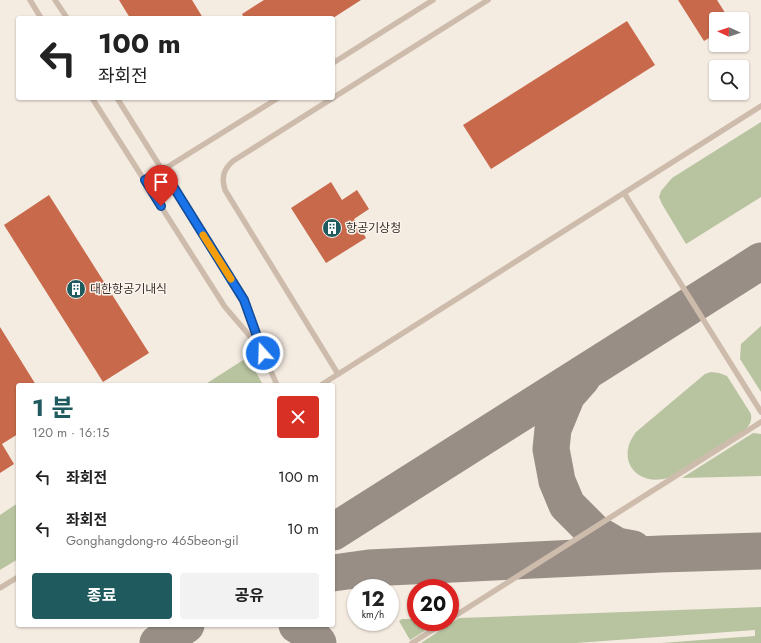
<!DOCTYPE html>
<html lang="ko">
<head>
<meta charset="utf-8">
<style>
  body { margin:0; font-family:Jost,"Noto Sans KR",sans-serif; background:#f2f2f2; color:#222; height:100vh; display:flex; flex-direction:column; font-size:15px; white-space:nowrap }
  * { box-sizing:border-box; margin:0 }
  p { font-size:13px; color:#767676 }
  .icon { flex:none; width:22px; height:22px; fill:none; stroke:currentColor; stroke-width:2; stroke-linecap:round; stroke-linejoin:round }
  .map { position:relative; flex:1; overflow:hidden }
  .side { position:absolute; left:16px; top:383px; width:319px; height:244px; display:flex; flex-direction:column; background:#fff; border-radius:4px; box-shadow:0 1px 3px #0004 }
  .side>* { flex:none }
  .guide { position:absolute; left:16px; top:16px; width:319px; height:84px; border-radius:4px; box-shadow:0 1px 3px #0004; background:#fff; color:#222; overflow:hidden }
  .needle { width:26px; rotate:273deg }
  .fabs { position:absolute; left:709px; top:12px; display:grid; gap:8px }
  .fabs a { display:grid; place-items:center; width:40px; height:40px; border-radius:4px; background:#fff; box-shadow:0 1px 3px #0004; font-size:20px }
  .speed { position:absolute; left:347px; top:579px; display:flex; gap:8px; font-size:20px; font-weight:700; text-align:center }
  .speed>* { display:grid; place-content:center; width:52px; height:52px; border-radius:50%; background:#fff; box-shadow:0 1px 3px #0004; line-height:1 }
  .speed small { font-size:10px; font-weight:400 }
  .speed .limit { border:6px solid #d22; background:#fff; color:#111 }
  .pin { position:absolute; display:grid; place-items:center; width:34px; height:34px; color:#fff; margin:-41px -17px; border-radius:50% 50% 50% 0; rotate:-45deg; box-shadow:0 0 4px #0007 }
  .pin .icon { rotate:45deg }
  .me { position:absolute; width:44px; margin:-22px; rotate:340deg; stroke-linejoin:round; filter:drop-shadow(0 0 3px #0008) }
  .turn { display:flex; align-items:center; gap:14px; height:84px; padding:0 16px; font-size:18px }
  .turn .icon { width:52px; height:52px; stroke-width:2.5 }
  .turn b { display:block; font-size:28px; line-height:34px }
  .round { display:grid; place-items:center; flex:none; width:42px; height:42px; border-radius:4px; background:#f2f2f2 }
  .overview { display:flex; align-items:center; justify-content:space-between; height:68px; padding:0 16px }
  h1 { font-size:24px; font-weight:700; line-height:30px; color:#1f5a5e }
  .cta { display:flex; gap:8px; margin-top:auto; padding:8px 16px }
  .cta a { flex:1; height:46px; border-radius:4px; background:#1f5a5e; color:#fff; font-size:16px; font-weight:700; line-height:46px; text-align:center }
  .cta a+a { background:#f2f2f2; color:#222 }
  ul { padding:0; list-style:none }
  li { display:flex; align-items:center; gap:12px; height:52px; padding:0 16px }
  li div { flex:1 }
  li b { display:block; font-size:15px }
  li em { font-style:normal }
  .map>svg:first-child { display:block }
  .green { fill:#b8c4a0 }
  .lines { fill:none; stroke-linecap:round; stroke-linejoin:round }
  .taxiway { stroke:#988e86; stroke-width:37 }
  .building { fill:#c8694b }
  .service { stroke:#cdbbac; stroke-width:5.5 }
  .route-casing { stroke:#114b97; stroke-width:10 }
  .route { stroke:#1a73e8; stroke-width:7 }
  .slow { stroke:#f59e0b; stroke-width:7 }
  .labels { text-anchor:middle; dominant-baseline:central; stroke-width:3; stroke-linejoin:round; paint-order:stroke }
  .poi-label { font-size:12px; fill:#3b302b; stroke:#fbf5ee; text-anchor:start }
</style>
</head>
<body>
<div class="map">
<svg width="761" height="643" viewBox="0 0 761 643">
  <rect width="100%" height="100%" fill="#f4ebe1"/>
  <!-- green -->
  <g class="green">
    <polygon points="761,122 761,197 686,244 662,204 659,197 661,191 672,178"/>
    <polygon points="761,326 761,392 740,359 741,344"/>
    <polygon points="248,357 263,385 204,385"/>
    <path d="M711 372 719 373 727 376 751 414C752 421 750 424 746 429L668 478C636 487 615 459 636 432L705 374Z"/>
    <polygon points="753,433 761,434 761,476 682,478"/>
    <polygon points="18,503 18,559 0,570 0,515"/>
    <polygon points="761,607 761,643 661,643 755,636 755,630 576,643 421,643 459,618"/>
    <polygon points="402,619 416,619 416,622 439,622 410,640 399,621"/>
  </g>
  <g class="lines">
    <!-- taxiway -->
    <g class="taxiway">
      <polyline points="582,378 567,395 553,429 551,449 557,481 567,505 595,533 617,546 633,549"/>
      <polyline points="333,532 761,261"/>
      <polyline points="333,573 369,568 661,554 761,551"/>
      <polyline points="297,625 307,631 318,643"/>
      <polyline points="158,643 186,625"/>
    </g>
  </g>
  <!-- building -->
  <g class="building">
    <polygon points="119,0 192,0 203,18 130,18"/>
    <polygon points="264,0 361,0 333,18 244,18 242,14"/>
    <polygon points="678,0 717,0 729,19 716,19 716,34 704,41"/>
    <polygon points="627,21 655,65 491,169 463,125"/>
    <polygon points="331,182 342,200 357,190 369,209 354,219 366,238 326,263 291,208"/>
    <polygon points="49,195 149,353 103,382 4,225"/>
    <polygon points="0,327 36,385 18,385 18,434 2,444 14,464 0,473"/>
  </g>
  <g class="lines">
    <!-- service -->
    <g class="service">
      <polyline points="30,0 41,18"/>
      <polyline points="55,0 67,18"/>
      <polyline points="333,63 433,0"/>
      <polyline points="92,98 225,307 260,348"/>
      <polyline points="117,98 244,300 263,353 277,385"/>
      <polyline points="145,181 278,98"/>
      <polyline points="624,193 761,412"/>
      <path d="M338 374 225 190C221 177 224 169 233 161L488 0"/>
      <polyline points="321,385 761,106"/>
      <polyline points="0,588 18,577"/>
      <polyline points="450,619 761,422"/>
      <polyline points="412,643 445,622"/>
    </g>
  </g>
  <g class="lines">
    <defs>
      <polyline id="route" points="161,206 145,180 163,170 244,300 263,353"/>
    </defs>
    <!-- route casing -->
    <use href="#route" class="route-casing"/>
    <!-- route -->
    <use href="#route" class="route"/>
    <!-- slow -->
    <polyline class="slow" points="203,235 231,279"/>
  </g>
  <!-- icons -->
  <defs>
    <symbol id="building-disc" viewBox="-11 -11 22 22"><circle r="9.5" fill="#1f5a5e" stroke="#fbf5ee"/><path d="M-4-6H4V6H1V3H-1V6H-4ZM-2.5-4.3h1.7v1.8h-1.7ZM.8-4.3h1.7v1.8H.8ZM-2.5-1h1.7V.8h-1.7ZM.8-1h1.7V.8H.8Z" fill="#fff"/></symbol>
  </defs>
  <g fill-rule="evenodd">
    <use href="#building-disc" x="321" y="217" width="22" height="22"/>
    <use href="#building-disc" x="65" y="278" width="22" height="22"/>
  </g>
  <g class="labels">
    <!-- poi labels -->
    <g class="poi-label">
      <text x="346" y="228">항공기상청</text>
      <text x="90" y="289">대한항공기내식</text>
    </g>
  </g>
</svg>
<div class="fabs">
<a><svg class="needle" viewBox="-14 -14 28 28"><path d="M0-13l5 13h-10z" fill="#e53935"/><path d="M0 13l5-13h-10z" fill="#767676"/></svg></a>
<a><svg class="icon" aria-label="search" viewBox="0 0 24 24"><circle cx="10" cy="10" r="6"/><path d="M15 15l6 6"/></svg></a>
</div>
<div class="speed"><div>12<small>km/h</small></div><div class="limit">20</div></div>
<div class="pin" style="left:161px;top:206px;background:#d93025"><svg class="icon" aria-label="arrive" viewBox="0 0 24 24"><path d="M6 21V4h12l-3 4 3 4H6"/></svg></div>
<svg class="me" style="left:263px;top:353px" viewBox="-20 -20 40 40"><circle r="17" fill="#1a73e8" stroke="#fff" stroke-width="3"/><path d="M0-11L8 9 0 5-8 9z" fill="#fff"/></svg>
<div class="guide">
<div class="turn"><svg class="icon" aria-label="left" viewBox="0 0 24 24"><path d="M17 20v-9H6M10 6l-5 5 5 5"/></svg><div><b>100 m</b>좌회전</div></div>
</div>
<section class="side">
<div class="overview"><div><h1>1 분</h1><p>120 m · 16:15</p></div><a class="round" style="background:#d93025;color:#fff"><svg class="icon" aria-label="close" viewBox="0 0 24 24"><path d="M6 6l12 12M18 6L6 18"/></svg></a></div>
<ul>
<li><svg class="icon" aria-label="left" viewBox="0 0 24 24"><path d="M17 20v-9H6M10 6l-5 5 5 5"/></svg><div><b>좌회전</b></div><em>100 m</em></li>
<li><svg class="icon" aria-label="left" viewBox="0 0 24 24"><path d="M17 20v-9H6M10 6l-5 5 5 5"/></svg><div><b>좌회전</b><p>Gonghangdong-ro 465beon-gil</p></div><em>10 m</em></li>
</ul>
<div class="cta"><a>종료</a><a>공유</a></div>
</section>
</div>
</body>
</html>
